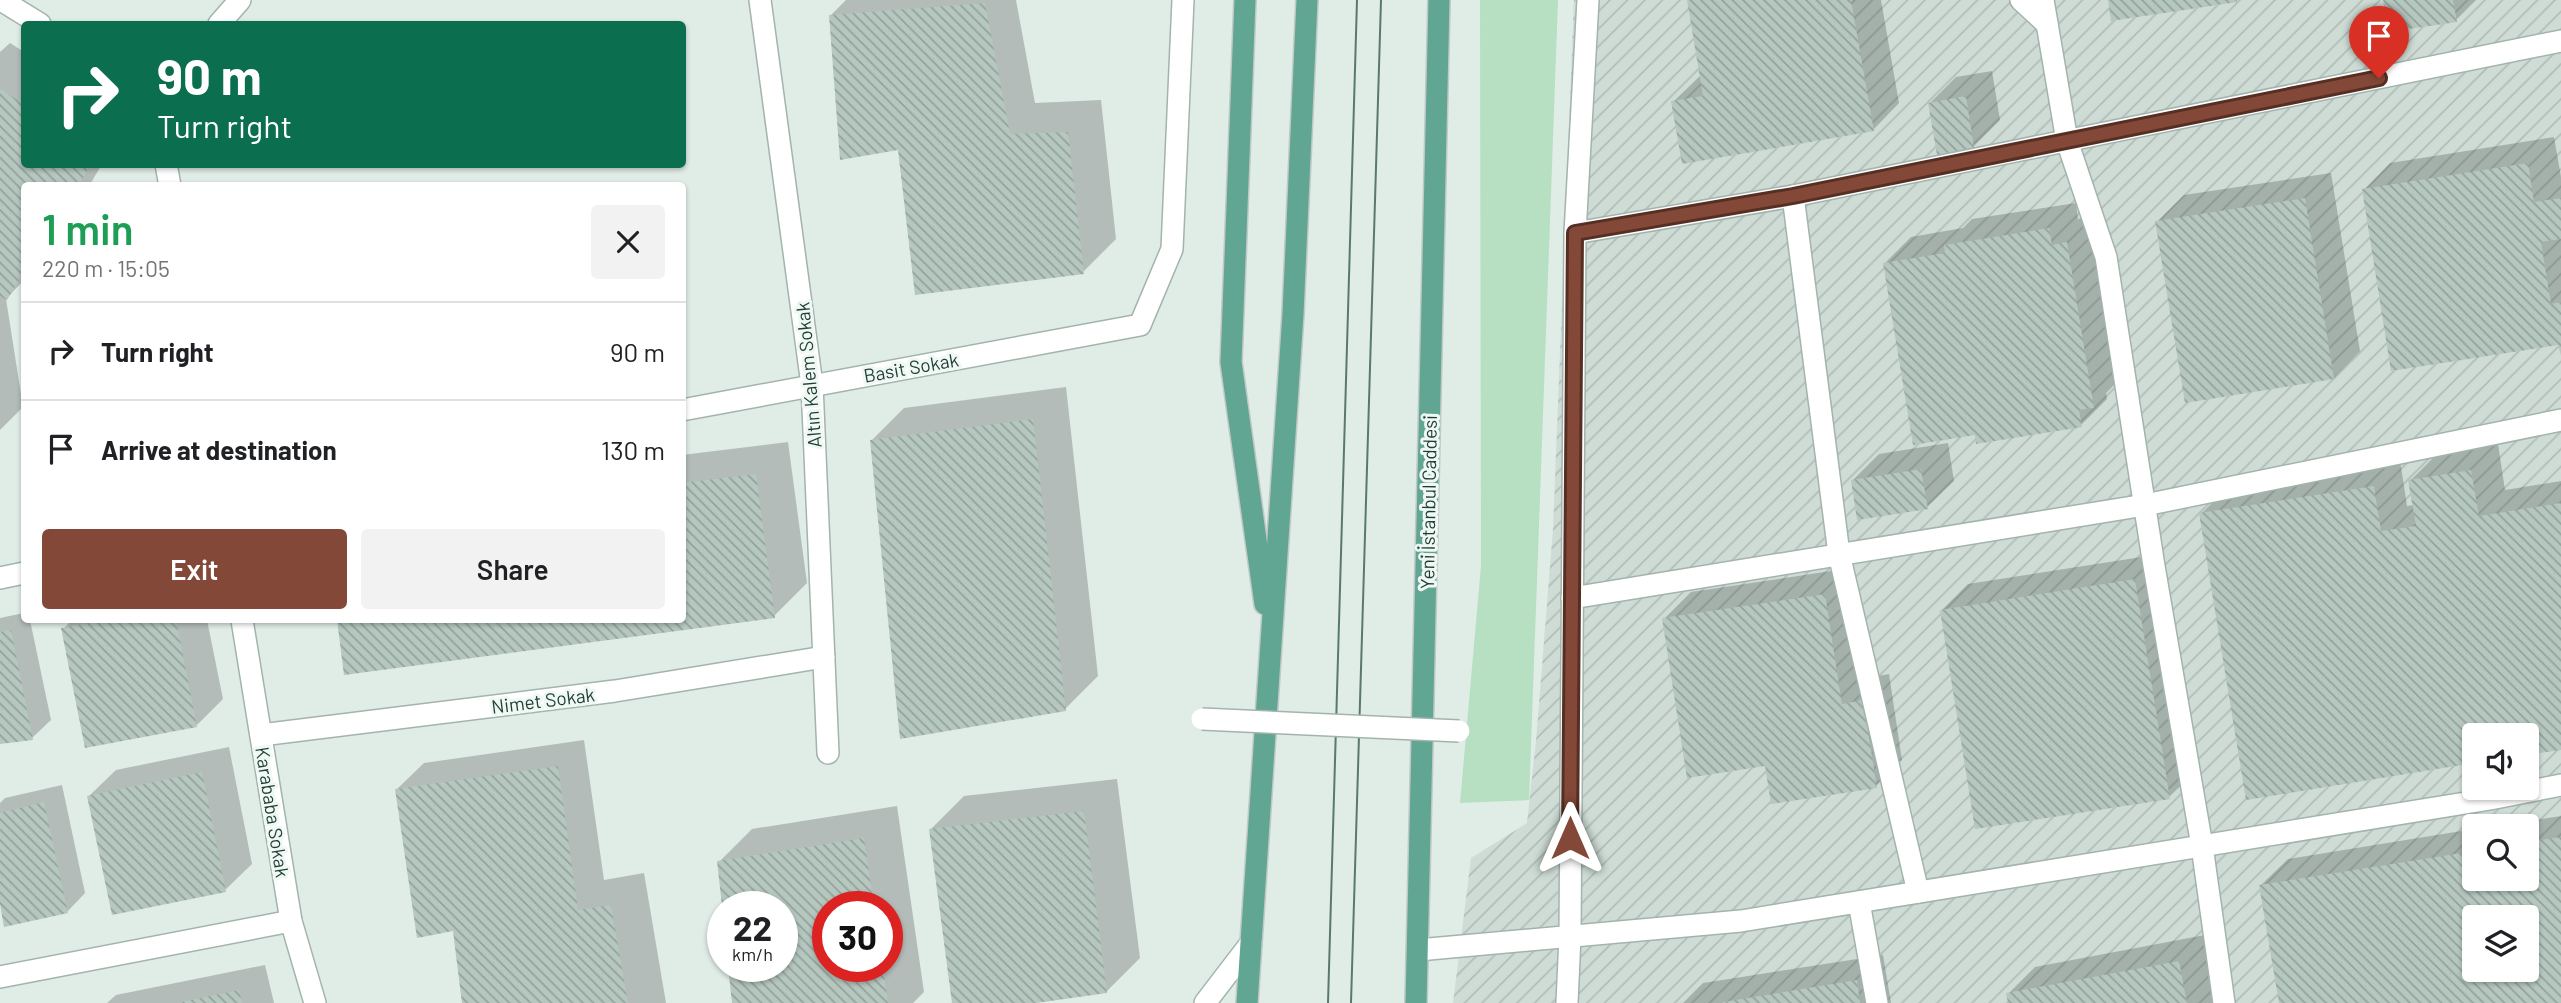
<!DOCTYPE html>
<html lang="en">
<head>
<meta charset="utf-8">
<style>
  body { margin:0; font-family:Barlow,sans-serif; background:#f2f2f2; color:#202124; height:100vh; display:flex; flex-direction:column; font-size:26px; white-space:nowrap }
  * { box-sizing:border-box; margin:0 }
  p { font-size:23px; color:#757577 }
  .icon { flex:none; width:38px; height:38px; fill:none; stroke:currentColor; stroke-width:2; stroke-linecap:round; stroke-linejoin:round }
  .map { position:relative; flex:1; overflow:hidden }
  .panel { position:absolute; left:21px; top:182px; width:665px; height:441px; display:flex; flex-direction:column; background:#fff; border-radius:7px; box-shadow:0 2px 5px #0004 }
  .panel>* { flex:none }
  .hud { position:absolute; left:21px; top:21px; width:665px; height:147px; border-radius:7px; box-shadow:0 2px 5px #0004; background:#0b6e4f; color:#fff; overflow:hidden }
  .buttons { position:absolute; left:2462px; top:723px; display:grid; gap:14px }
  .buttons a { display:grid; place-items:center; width:77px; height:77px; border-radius:7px; background:#fff; box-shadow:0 2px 5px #0004; font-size:35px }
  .speed { position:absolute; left:707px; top:891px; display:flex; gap:14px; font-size:35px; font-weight:700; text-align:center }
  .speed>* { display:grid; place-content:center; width:91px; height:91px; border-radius:50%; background:#fff; box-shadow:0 2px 5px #0004; line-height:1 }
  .speed small { font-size:18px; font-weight:400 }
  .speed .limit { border:10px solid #d22; background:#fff; color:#111 }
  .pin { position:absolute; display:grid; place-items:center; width:60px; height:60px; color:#fff; margin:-72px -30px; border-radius:50% 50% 50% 0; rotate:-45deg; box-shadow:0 0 7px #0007 }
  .pin .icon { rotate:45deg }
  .me { position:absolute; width:77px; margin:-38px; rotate:0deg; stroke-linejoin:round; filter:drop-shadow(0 0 5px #0008) }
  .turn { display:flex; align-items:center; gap:24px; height:147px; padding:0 21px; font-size:32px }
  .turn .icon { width:91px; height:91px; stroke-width:2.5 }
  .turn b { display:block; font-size:49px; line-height:60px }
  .round { display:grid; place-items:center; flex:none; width:74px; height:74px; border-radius:7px; background:#f2f2f2 }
  .head { display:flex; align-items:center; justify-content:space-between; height:119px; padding:0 21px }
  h1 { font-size:42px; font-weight:600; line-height:52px; color:#1e9e55 }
  .primary-button { display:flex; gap:14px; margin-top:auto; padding:14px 21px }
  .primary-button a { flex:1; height:80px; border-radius:7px; background:#834837; color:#fff; font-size:28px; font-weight:600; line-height:80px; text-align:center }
  .primary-button a+a { background:#f2f2f2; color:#202124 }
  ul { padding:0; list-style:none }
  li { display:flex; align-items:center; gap:21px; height:98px; padding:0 21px; border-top:2px solid #e0e0e0 }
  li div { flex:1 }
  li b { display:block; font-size:26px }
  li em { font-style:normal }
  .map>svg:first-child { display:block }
  .industrial { fill:url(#industrial-furrows); fill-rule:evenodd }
  .grass { fill:#b7dfc1 }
  .shadow { fill:#0003; fill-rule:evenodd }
  .building { fill:url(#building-back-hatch); fill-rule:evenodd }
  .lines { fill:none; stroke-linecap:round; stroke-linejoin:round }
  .minor-casing { stroke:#a2b4ad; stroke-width:24 }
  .primary-casing { stroke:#c0c9c6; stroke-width:24 }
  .minor { stroke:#fff; stroke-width:21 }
  .primary { stroke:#61a593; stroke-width:21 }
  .tram { stroke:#597970; stroke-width:2 }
  .pedestrian-bridge-casing { stroke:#a2b4ad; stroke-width:24; stroke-linecap:butt }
  .pedestrian-bridge { stroke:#fff; stroke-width:21 }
  .route-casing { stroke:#552f24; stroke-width:18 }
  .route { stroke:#834837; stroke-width:12 }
  .labels { text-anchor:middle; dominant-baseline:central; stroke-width:6; stroke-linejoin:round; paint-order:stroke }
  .street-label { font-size:19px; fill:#1f3d35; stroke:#f0f8f4 }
</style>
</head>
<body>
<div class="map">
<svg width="2561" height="1003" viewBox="0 0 2561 1003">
  <defs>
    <pattern id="industrial-furrows" width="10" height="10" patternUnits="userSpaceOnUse" patternTransform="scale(1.75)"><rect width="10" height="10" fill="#cedcd5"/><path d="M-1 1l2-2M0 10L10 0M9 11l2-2" fill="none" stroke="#b0beb7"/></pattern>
    <pattern id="building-back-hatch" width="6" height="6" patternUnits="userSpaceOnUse" patternTransform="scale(1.75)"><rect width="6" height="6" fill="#b5c7bf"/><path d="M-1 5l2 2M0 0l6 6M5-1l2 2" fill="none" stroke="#93a39c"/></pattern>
  </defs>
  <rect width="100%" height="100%" fill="#e0ece6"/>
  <!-- industrial -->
  <path class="industrial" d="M1574 0H2561V1003H1453L1471 858 1527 823 1536 741 1553 529ZM2474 735H2527V788H2474ZM2474 826H2527V878H2474ZM2474 917H2527V970H2474Z"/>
  <!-- grass -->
  <polygon class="grass" points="1480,0 1558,0 1529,800 1460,803 1481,566"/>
  <!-- shadow -->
  <g class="shadow">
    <polygon points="846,0 1016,0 1035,103 1101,100 1116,239 1083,272 831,15"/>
    <polygon points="1689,0 1881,0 1899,103 1873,130 1673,102 1701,75"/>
    <polygon points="2385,0 2476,0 2456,20"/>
    <polygon points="10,43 24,52 24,164 102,164 89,186 24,186 24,280 6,299 23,407 0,430 0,52"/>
    <polygon points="1992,71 2000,120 1973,147 1930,103 1956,77"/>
    <polygon points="2554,137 2561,177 2561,353 2559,343 2364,190 2390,163"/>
    <polygon points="2331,173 2360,351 2334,378 2157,222 2184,195"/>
    <polygon points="2076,203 2078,219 2093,216 2119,380 2106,393 2107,399 2081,425 1976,433 1885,263 1911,237 1963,228 1972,219"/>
    <polygon points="1066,387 1098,676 1065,709 871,441 904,408"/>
    <polygon points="788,442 807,583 774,616 345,673 339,620 682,620 682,455"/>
    <polygon points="1948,443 1954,481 1927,507 1853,480 1879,454"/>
    <polygon points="2498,444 2505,490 2561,481 2561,748 2527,753 2527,735 2474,735 2474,762 2247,798 2201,514 2228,487 2400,460 2407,506 2414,505 2410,481 2437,454"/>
    <polygon points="2161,554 2196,771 2169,797 1942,610 1968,584"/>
    <polygon points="1851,568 1869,678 1889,674 1902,760 1876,786 1664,619 1691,592"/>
    <polygon points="24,613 24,620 30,620 51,720 32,738 0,742 0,618"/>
    <polygon points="72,620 96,620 91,620 91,624 114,620 207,620 223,699 197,725 63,629"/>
    <polygon points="584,740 604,880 644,873 666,1003 464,1003 455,929 397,789 424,763"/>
    <polygon points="229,747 252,864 225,890 89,796 116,770"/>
    <polygon points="1117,779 1140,958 1107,991 1023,1003 954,1003 931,829 964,796"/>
    <polygon points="62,785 85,893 67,912 0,894 0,803 5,798"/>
    <path d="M897 806 924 992 913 1003H734L730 966H782V906H724L719 862 752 829ZM828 906H887V966H828Z"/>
    <path d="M2561 816V1003H2280L2261 885 2288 859 2474 829V878H2527V826H2495ZM2474 917H2527V970H2474Z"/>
    <polygon points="2205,935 2218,1003 2010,1003 2008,994 2035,967"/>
    <polygon points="1883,955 1891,1003 1683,1003 1703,983"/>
    <polygon points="265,965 274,1003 107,1003 116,995"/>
  </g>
  <!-- building -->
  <g class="building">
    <polygon points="1687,0 1851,0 1874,131 1682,164 1671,101 1703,96"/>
    <polygon points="2108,0 2237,0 2237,2 2111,21"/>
    <polygon points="2383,0 2453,0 2457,22 2388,32"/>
    <polygon points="985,3 1010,134 1068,132 1084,274 915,295 898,150 840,160 829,15"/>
    <polygon points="0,89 24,104 24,164 91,164 78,186 24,186 24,272 7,300 0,296"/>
    <polygon points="1966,96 1974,148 1937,155 1928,103"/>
    <polygon points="2528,163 2534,202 2561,198 2561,239 2541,242 2551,304 2561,302 2561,355 2558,345 2391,371 2362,189"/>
    <polygon points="2305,198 2334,379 2185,403 2155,221"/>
    <polygon points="2049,228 2052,245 2067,242 2094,408 2079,410 2082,427 1976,444 1975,435 1913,445 1883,263 1945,253 1944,245"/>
    <polygon points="1033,419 1066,711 900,739 870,440"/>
    <polygon points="1921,469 1928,509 1857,520 1851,480"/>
    <polygon points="2471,470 2479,516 2561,503 2561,750 2527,755 2527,735 2474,735 2474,763 2246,800 2199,513 2374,486 2381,531 2416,526 2408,480"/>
    <polygon points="756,474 775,618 344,675 337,620 682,620 682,483"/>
    <polygon points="2135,579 2170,799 1975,829 1940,610"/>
    <polygon points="1825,594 1842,704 1863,700 1877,788 1771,804 1765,766 1687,778 1662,618"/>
    <polygon points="105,620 176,620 197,727 85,748 61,628"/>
    <polygon points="11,630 33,740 0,744 0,632"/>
    <polygon points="558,766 578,910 611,905 628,1003 462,1003 453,931 417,938 395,789"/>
    <polygon points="202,772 226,892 112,915 87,796"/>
    <polygon points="44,802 68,913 4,927 0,904 0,813"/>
    <polygon points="1084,811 1107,993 1036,1003 952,1003 929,829"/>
    <path d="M2561 837V1003H2279L2259 885 2474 851V878H2527V842ZM2474 917H2527V970H2474Z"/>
    <polygon points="864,838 874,906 828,906 828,966 883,966 888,1003 732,1003 728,966 782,966 782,906 722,906 717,861"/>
    <polygon points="2179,961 2187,1003 2008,1003 2006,993"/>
    <polygon points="1857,980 1860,1003 1723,1003 1723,1002"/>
    <polygon points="239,990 242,1003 181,1003 181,1002"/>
  </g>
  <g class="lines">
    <defs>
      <g id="minor">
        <polyline points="1,0 40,24"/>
        <polyline points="760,0 812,385 828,753"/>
        <polyline points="1588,0 1575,233 1793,196 2561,41"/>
        <polyline points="2021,0 2047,24"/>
        <polyline points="2043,0 2067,141 2106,257 2154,566 2202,846 2224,1003"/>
        <polyline points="219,24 240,0"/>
        <polyline points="166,164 170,186"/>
        <polyline points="1793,196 1839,554 1918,892"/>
        <polyline points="682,410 1140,325 1172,249 1183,0"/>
        <polyline points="0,578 24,573"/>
        <polyline points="1572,598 2145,505 2561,420"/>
        <polyline points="242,620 291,921 315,1003"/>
        <polyline points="261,735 615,691 824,657"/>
        <polyline points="1859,902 1877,1003"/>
        <polyline points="1418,950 1741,921 2490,799 2561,785"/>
        <polyline points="0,977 291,921"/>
        <polyline points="1205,1003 1251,943"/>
        <polyline points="1567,1003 1570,936 1575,233"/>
      </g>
      <g id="primary">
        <polyline points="1245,0 1231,362 1265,604"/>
        <polyline points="1247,1003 1293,314 1307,0"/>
        <polyline points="1416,1003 1439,0"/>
      </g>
    </defs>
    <!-- minor casing -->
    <use href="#minor" class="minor-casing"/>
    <!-- primary casing -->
    <use href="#primary" class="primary-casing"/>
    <!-- minor -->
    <use href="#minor" class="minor"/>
    <!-- primary -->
    <use href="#primary" class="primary"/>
    <!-- tram -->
    <g class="tram">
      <polyline points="1328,1003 1357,0"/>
      <polyline points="1351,1003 1381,0"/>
    </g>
    <defs>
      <polyline id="pedestrian-bridge" points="1202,719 1459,731"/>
    </defs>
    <!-- pedestrian-bridge casing -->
    <use href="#pedestrian-bridge" class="pedestrian-bridge-casing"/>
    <!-- pedestrian-bridge -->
    <use href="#pedestrian-bridge" class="pedestrian-bridge"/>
  </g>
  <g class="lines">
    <defs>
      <polyline id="route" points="1570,838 1575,233 1793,196 2379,78"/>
    </defs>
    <!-- route casing -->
    <use href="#route" class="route-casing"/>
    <!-- route -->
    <use href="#route" class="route"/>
  </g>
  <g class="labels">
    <!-- street labels -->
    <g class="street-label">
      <text transform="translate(911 367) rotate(-10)">Basit Sokak</text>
      <text transform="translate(808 375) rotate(-95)">Altın Kalem Sokak</text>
      <text transform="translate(1428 502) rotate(-89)">Yeni İstanbul Caddesi</text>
      <text transform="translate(543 700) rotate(-7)">Nimet Sokak</text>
      <text transform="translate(273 812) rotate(81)">Karababa Sokak</text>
    </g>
  </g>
</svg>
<div class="buttons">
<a><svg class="icon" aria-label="sound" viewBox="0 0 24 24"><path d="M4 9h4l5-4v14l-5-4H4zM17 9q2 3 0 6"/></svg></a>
<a><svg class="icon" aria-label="search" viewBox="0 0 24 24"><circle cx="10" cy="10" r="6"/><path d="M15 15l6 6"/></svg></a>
<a><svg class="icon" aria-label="layers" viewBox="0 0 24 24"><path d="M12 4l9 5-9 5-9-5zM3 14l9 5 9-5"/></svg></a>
</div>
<div class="speed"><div>22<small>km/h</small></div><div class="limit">30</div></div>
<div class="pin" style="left:2379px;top:78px;background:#d93025"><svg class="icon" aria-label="arrive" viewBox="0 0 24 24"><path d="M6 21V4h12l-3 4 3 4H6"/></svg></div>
<svg class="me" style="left:1570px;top:838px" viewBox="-20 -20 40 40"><path d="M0-17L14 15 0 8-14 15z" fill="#834837" stroke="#fff" stroke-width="4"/></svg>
<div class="hud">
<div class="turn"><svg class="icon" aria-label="right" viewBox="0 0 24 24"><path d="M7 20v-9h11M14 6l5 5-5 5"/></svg><div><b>90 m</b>Turn right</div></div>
</div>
<section class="panel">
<div class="head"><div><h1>1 min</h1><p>220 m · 15:05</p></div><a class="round"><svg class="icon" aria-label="close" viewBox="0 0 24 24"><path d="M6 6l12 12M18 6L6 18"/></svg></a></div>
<ul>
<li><svg class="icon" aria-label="right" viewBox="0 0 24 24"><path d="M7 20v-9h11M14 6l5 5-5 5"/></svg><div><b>Turn right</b></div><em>90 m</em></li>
<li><svg class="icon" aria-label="arrive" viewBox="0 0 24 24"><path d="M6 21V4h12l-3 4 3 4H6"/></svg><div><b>Arrive at destination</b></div><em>130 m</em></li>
</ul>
<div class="primary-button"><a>Exit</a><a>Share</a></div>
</section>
</div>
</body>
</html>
